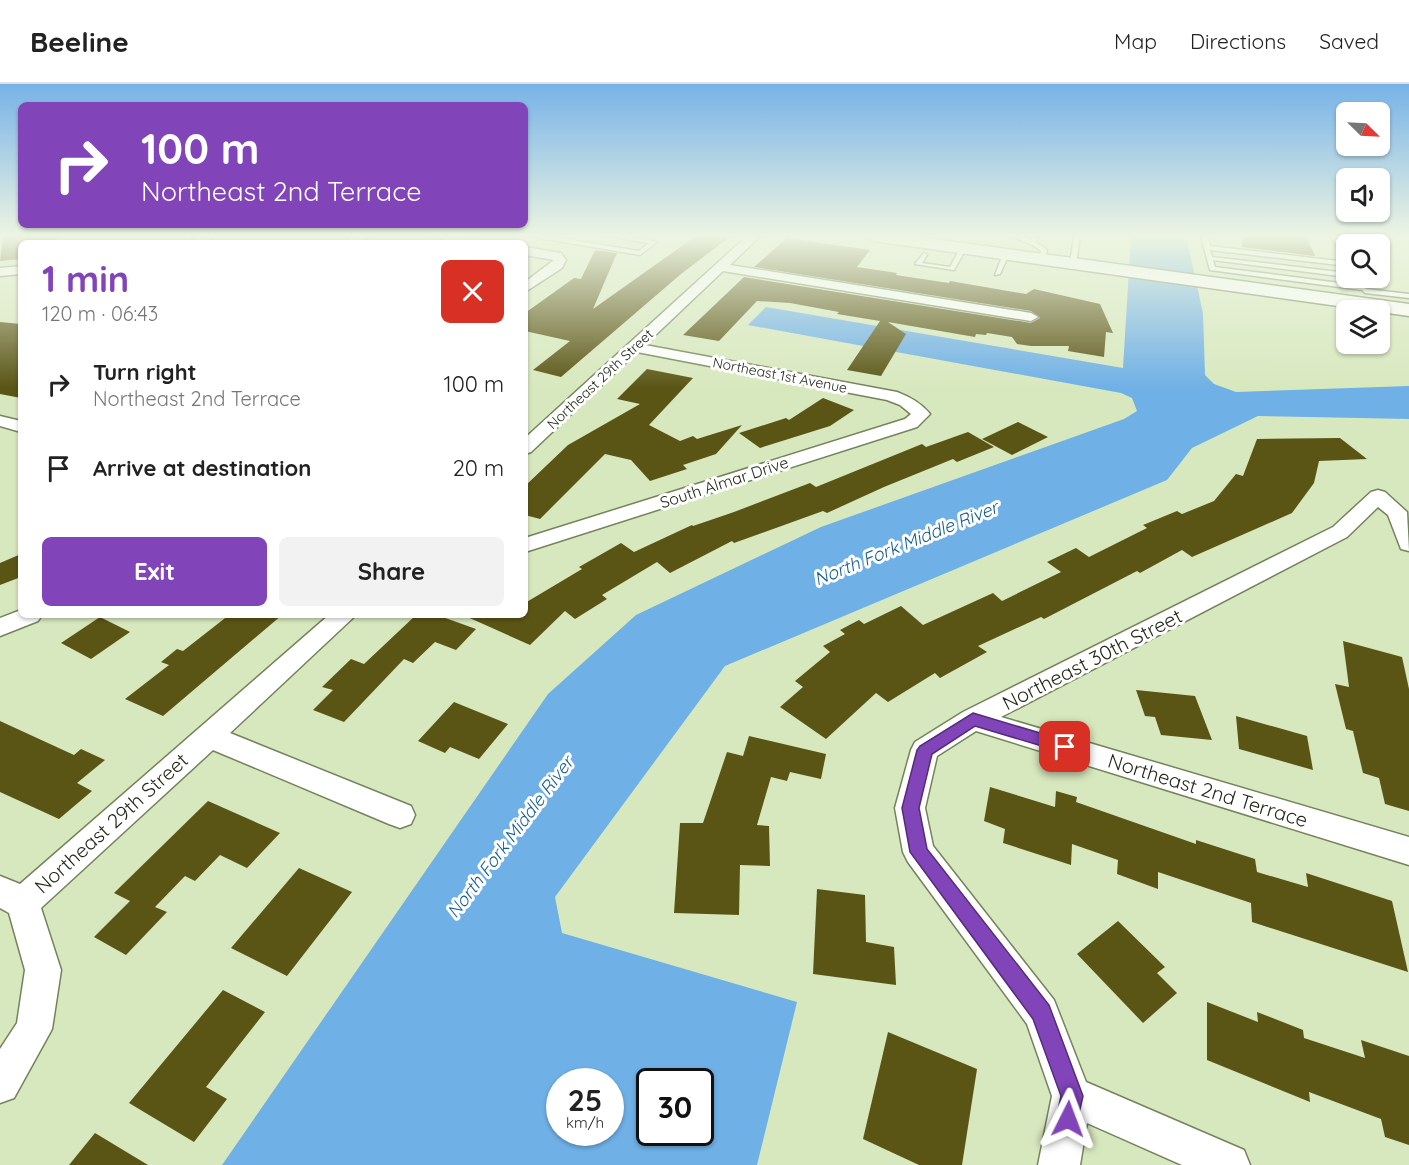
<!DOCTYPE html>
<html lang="en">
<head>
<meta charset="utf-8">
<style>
  body { margin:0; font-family:Quicksand,sans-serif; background:#f2f2f2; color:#222; height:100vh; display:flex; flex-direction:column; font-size:22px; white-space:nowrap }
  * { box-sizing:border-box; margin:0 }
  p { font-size:20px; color:#767676 }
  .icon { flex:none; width:33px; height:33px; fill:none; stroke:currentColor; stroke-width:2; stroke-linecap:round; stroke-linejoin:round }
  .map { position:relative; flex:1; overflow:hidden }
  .side { position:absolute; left:18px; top:156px; width:510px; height:378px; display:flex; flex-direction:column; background:#fff; border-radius:9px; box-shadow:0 2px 4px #0004 }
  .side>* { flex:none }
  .hud { position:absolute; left:18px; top:18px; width:510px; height:126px; border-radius:9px; box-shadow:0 2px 4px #0004; background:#8144b9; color:#fff; overflow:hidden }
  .needle { width:39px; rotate:114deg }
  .fabs { position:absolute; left:1336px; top:18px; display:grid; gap:12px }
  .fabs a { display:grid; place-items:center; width:54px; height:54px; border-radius:9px; background:#fff; box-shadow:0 2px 4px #0004; font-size:30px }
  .speed { position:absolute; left:546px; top:984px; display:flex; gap:12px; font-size:30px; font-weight:700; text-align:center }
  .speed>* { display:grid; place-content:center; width:78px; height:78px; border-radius:50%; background:#fff; box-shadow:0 2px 4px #0004; line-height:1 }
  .speed small { font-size:15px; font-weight:400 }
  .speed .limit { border:3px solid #111; border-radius:9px; background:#fff; color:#111 }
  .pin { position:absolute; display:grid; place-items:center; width:51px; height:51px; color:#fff; margin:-26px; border-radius:12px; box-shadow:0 3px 9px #0006 }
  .me { position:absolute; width:66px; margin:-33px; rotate:3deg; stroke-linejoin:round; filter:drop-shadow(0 0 4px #0008) }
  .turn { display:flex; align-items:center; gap:21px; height:126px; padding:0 24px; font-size:27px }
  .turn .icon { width:78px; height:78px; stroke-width:2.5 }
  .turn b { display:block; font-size:42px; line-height:51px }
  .round { display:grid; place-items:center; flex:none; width:63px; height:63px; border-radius:9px; background:#f2f2f2 }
  .head { display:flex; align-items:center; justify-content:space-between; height:102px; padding:0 24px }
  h1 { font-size:36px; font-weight:700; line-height:45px; color:#8144b9 }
  .cta { display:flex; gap:12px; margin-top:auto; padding:12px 24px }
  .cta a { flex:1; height:69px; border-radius:9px; background:#8144b9; color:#fff; font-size:24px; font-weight:700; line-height:69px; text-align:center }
  .cta a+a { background:#f2f2f2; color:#222 }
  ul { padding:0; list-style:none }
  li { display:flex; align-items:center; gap:18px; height:84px; padding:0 24px }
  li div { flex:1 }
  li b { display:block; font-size:22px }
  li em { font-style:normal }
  header { display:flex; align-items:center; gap:36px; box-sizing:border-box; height:84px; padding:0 30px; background:#fff; border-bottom:2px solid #e0e0e0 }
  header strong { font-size:28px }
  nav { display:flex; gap:33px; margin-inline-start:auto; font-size:21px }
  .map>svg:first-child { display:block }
  .water { fill:#6fb0e6; fill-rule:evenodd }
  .building { fill:#5a5515 }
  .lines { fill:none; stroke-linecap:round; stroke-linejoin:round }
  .service-casing { stroke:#74835c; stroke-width:3 }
  .minor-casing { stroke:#74835c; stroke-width:3 }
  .secondary-casing { stroke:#74835c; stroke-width:3 }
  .service { fill:#fff; fill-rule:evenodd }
  .minor { fill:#fff; fill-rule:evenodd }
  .secondary { fill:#fff; fill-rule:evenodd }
  .route { fill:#8144b9; stroke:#542c78; stroke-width:1.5 }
  .labels { text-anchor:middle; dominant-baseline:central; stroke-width:6; stroke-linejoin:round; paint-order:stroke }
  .far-street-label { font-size:14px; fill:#232919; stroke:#fff }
  .street-label { font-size:16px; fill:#232919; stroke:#fff }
  .water-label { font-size:18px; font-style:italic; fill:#115c8f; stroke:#fff }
  .near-street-label { font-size:20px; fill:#232919; stroke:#fff }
</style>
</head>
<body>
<header>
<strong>Beeline</strong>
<nav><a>Map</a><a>Directions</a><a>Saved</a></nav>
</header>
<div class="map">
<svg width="1409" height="1081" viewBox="0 0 1409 1081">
  <rect width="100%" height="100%" fill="#d8e8be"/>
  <!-- water -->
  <path class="water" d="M1131 152H1186L1203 229 1205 291 1214 300 1236 308 1409 302V335L1258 332 1192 364 1167 396 725 582 555 813 562 849 797 918 757 1081H222L548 610 636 531 821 443 1124 335 1137 327 1132 314 1121 309 748 241 766 223 1123 284ZM560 998H610V1048H560ZM650 998H700V1048H650Z"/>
  <!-- building -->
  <g class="building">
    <polygon points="3,152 61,152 61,153 46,159 21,159 21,175 0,177"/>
    <polygon points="696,152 731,152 681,190 561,293 533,286 570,257 525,247 525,229 574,194 581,195 595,166 617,169 593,225"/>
    <polygon points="1243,152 1306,152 1315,172 1242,163"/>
    <polygon points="787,154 870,166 857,183 897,189 896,191 949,199 950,197 1026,210 1034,205 1100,220 1113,249 1106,248 1104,273 1068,267 1069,262 1031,262 1017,260 1012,253 987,249 986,251 976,250 975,253 888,238 906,250 881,292 847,286 880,237 837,230 839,228 790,219 757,217 719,257 683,251 744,193 1031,239 1040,234 1031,227 754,183"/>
    <polygon points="0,238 21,240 21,314 0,310"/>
    <polygon points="647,285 693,294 649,341 680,357 693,352 697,355 742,341 716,370 683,381 687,385 650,397 631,376 605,370 540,435 525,431 525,402 568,361 640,320 617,315"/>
    <polygon points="823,314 854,326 830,342 760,364 739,349 786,334 789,336"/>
    <polygon points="1018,338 1048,353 1012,371 982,355"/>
    <polygon points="968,348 994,363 957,378 953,375 884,403 827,429 823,427 734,459 732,457 670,489 657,478 602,511 607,515 575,535 565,527 530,561 463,531 525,531 525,519 582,485 579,483 621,459 634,468 692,441 693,442 734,428 810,399 816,403 922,360 926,363"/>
    <polygon points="1340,354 1367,375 1319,377 1314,399 1292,429 1192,473 1182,466 1140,489 1137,487 1044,535 1041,533 978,562 987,568 940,594 935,589 888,618 876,609 826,655 780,623 803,603 795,597 830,568 823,562 845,550 840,546 859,536 864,540 901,522 923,541 993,509 1002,517 1061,488 1047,478 1076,464 1089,473 1147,444 1143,441 1177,427 1182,430 1214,417 1236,390 1243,392 1257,355"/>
    <polygon points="21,470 21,493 0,501 0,479"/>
    <polygon points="229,531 282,531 163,632 125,615 169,581 161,578 177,565 183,567"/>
    <polygon points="416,531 437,531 476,545 456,566 435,558 413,579 404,575 344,638 313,626 333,606 322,603 351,575 364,580"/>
    <polygon points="100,533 130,548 91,575 61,559"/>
    <polygon points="1343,557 1402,573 1409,605 1409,727 1385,720 1379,694 1363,689 1353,647 1346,645 1335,600 1349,603"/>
    <polygon points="1136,606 1195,612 1212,656 1161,651 1155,633 1145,632"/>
    <polygon points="454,618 508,640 479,675 450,663 445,669 418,657"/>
    <polygon points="1236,632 1307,652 1313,686 1239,665"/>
    <polygon points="0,637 74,671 81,665 105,676 77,699 92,707 59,735 0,708"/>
    <polygon points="749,652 826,670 821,695 790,688 787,697 771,693 757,741 769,742 770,782 740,781 739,831 674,829 680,739 703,739 727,668 743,672"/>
    <polygon points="990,703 1055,723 1056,707 1077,713 1076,718 1196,760 1196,756 1255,775 1257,788 1308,803 1306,789 1392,817 1408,888 1252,838 1251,819 1158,788 1158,805 1117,790 1118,776 1072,760 1071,781 1003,759 1005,745 984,737"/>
    <polygon points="208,717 280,749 247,784 220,771 195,797 185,792 155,823 167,828 126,871 94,853 130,817 114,809"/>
    <polygon points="299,784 352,808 287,892 231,864"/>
    <polygon points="817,805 865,811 866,858 894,863 896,901 813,890"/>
    <polygon points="1118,837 1165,883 1157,889 1177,909 1143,939 1077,870"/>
    <polygon points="223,906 265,928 206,1003 227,1015 194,1058 129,1019"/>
    <polygon points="1207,918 1258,938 1257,928 1303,946 1304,954 1365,974 1361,956 1409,972 1409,1061 1385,1053 1381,1035 1309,1008 1310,1018 1207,976"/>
    <polygon points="888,948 977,985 962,1081 919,1081 863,1055"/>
    <polygon points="95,1049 148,1081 69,1081"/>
  </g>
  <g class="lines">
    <defs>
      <g id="service">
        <polygon points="528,152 574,155 577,157 639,167 649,159 607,152 626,152 657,158 640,171"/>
        <polygon points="1009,152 1019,152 1031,156 1032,152 1038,152 1036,158 1047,166 1044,175 1041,177 1038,175 1041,167 1031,160"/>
        <polygon points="1074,152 1080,152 1076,180 1073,182 1070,180"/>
        <polygon points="1201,152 1207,152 1210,162 1347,178 1347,182 1210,166 1212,173 1347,189 1347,193 1213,176 1215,183 1363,202 1366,205 1409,210 1409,214 1365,209 1362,206 1210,186"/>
        <polygon points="1331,152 1337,152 1347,170 1347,178 1344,176"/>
        <polygon points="963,163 966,165 954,186 915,180 924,169 927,171 922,179 950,183 960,165"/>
        <polygon points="1006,168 1009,170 1000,190 995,191 1003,170"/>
      </g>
      <g id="minor">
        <polygon points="199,152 216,152 203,159 187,159"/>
        <polygon points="353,152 369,152 357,159 342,159"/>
        <polygon points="432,152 460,152 482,156 484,159 458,159"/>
        <path d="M747 152H760L730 181 1031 229 1038 233 1031 237 723 187 645 261 897 308C910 313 921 319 930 330L917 343 525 468V454L905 335 911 330 900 321 887 316 637 268 531 368 525 370V354Z"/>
        <polygon points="525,163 561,169 566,176 562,184 525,208 525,198 554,176 525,171"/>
        <polygon points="21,182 21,190 0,192 0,184"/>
        <polygon points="0,332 21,337 21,348 0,342"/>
        <polygon points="1378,406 1385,408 1407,428 1409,467 1401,465 1388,431 1378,423 1347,453 1001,633 1409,753 1409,781 976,647 937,672 925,724 933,762 1054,916 1086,998 1244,1066 1250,1081 1182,1081 1087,1039 1080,1081 1038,1081 1052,1012 1027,940 908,778 903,768 895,724 911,666 915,658 963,628 1333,443 1371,408"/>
        <polygon points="21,526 21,531 42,531 38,537 0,552 0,534"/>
        <polygon points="329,531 356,531 230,649 411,722 415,731 411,740 400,744 389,740 213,666 41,824 61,886 52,945 14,1014 0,1019 0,965 17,939 25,886 9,829 0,824 0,792 20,800"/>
      </g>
      <polygon id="secondary" points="866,152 912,152 1409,220 1409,232 874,157"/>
    </defs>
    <!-- service casing -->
    <use href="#service" class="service-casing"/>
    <!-- minor casing -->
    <use href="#minor" class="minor-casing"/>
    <!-- secondary casing -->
    <use href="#secondary" class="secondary-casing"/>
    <!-- service -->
    <use href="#service" class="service"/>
    <!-- minor -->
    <use href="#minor" class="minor"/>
    <!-- secondary -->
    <use href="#secondary" class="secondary"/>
  </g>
  <!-- sky -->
  <linearGradient id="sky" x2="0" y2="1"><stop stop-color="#77b2e7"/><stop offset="0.5" stop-color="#edf5e2"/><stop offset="1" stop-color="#edf5e2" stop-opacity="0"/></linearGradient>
  <rect width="1409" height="304" fill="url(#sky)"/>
  <!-- route -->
  <polygon class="route" points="973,629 1070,658 1073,663 1070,667 1065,669 975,642 932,670 919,724 927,765 1049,921 1083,1012 1076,1043 1068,1046 1060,1043 1056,1035 1061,1012 1033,935 910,768 902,724 917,666 920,662"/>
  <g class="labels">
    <!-- far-street labels -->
    <g class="far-street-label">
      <text transform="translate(780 291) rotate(11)">Northeast 1st Avenue</text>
      <text transform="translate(600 295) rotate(-43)">Northeast 29th Street</text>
    </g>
    <!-- street labels -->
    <g class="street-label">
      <text transform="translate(724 398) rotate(-18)">South Almar Drive</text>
    </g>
    <!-- water labels -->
    <g class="water-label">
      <text transform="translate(906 459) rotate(-22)">North Fork Middle River</text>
      <text transform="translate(510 753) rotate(-53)">North Fork Middle River</text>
    </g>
    <!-- near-street labels -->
    <g class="near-street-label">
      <text transform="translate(1092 575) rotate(-27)">Northeast 30th Street</text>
      <text transform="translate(1208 706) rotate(17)">Northeast 2nd Terrace</text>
      <text transform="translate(111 739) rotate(-42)">Northeast 29th Street</text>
    </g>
  </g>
</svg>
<div class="fabs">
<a><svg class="needle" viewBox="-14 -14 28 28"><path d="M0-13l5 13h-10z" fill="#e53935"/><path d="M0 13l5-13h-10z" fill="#767676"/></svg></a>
<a><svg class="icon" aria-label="sound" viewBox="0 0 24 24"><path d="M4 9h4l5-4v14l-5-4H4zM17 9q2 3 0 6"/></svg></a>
<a><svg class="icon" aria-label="search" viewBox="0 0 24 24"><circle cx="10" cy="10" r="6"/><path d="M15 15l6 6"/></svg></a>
<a><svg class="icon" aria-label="layers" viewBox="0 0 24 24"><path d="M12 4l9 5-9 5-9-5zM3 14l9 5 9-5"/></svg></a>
</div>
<div class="speed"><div>25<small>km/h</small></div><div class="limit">30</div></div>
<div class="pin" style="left:1065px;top:663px;background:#d93025"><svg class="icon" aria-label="arrive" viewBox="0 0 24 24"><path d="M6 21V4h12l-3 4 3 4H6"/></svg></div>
<svg class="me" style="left:1068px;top:1035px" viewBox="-20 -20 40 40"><path d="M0-17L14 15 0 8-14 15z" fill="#8144b9" stroke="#fff" stroke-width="4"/></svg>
<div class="hud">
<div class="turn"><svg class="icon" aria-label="right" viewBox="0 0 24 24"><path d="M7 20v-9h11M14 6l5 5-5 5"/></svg><div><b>100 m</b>Northeast 2nd Terrace</div></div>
</div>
<section class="side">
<div class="head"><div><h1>1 min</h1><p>120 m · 06:43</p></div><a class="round" style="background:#d93025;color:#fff"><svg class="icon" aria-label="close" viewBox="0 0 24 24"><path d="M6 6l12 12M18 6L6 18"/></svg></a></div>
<ul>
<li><svg class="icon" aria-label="right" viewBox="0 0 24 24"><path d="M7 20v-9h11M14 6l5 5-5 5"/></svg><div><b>Turn right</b><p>Northeast 2nd Terrace</p></div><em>100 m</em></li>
<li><svg class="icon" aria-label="arrive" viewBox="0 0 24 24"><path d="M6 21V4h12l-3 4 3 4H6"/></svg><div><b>Arrive at destination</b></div><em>20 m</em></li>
</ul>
<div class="cta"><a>Exit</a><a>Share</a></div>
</section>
</div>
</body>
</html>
